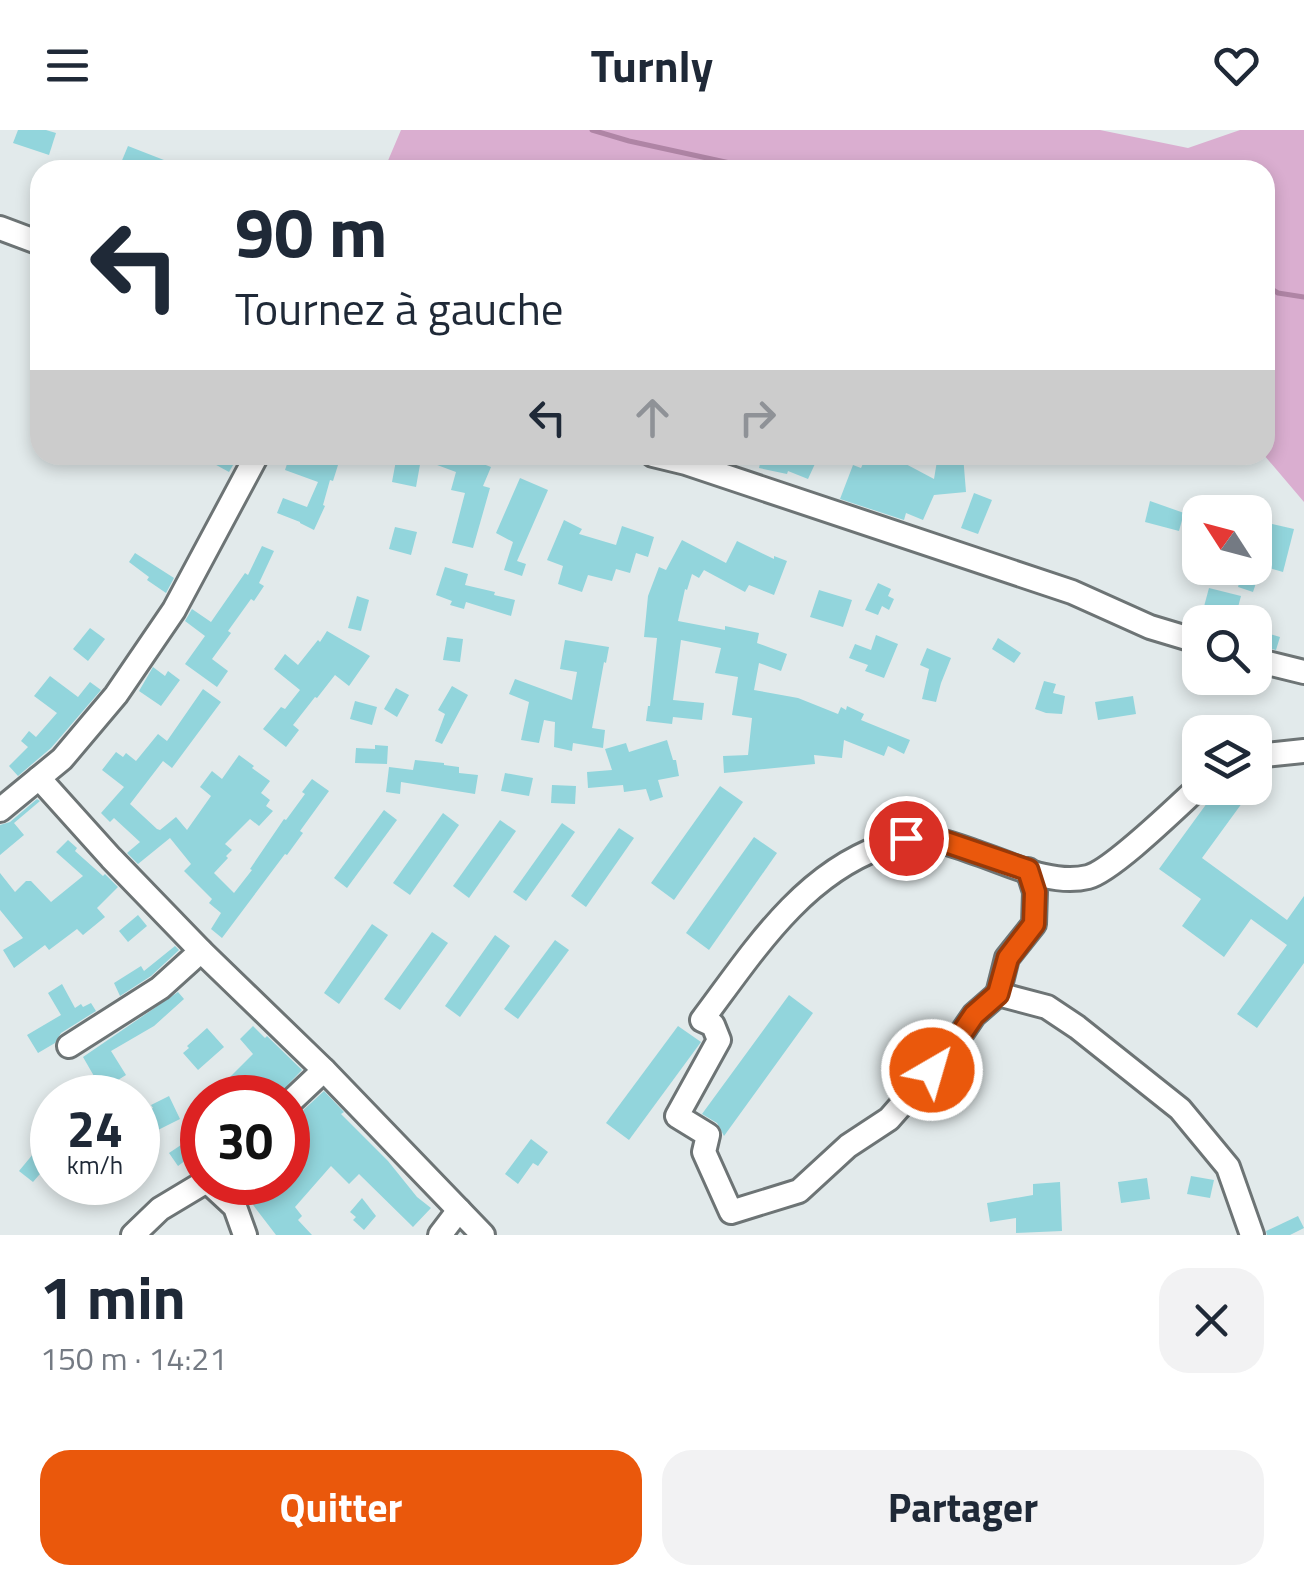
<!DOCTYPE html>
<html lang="fr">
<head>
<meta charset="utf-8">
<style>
  body { margin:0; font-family:"Titillium Web",sans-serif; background:#f2f2f3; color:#1f2937; height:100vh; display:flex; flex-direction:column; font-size:38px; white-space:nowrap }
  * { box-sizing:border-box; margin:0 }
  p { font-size:32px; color:#747a83 }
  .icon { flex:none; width:55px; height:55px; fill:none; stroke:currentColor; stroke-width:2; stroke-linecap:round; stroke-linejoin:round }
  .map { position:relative; height:1105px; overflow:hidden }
  .panel { display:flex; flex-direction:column; background:#fff; flex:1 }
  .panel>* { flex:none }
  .hud { position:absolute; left:30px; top:30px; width:1245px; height:305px; border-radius:30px; box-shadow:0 5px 15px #0003; background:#fff; color:#1f2937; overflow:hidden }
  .needle { width:65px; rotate:306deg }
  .controls { position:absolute; left:1182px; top:365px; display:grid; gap:20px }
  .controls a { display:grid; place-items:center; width:90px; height:90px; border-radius:20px; background:#fff; box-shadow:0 5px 15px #0003; font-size:50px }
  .speed { position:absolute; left:30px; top:945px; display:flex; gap:20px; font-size:50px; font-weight:700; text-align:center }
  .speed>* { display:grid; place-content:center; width:130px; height:130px; border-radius:50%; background:#fff; box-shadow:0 5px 15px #0003; line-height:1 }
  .speed small { font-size:25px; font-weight:400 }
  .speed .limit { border:15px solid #d22; background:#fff; color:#111 }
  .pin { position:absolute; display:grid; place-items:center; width:85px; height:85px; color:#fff; margin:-42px; border:5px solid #fff; border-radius:50%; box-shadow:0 2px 10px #0007 }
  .me { position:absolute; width:110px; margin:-55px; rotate:38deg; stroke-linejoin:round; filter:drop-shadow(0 0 8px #0008) }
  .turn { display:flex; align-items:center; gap:35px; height:210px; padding:0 40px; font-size:45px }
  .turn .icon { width:130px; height:130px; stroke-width:2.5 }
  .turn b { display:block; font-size:70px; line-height:85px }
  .lanes { display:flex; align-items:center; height:95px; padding:0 40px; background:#0003; justify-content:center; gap:50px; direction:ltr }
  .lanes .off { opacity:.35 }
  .round { display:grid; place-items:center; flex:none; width:105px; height:105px; border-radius:30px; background:#f2f2f3 }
  .headline { display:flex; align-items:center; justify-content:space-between; height:170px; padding:0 40px }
  h1 { font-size:60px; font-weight:700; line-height:75px }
  .action { display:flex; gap:20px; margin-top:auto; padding:20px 40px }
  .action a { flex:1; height:115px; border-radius:30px; background:#ea580c; color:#fff; font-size:40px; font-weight:700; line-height:115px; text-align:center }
  .action a+a { background:#f2f2f3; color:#1f2937 }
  header { display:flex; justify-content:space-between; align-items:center; height:130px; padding:0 40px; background:#fff; font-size:45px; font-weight:700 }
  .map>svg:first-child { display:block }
  .green { fill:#daaed0 }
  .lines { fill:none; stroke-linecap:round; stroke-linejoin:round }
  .stream { stroke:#af85a5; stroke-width:5 }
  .building { fill:#92d5dc }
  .minor-casing { stroke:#6d7475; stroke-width:28 }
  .minor { stroke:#fff; stroke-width:22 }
  .route-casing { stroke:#983908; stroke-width:25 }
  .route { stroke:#ea580c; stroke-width:18 }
</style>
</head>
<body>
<header><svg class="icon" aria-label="menu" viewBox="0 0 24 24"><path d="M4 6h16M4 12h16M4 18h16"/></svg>Turnly<svg class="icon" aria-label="heart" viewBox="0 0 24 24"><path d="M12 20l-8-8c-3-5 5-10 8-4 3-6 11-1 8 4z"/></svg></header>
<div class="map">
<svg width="1304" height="1105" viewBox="0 0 1304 1105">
  <rect width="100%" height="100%" fill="#e2eaeb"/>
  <!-- green -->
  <polygon class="green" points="401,0 1100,0 1188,18 1240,0 1304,0 1304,372 1264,325 1265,40 384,40"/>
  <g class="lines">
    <!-- stream -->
    <g class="stream">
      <polyline points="592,0 629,11 762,40"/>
      <polyline points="1265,155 1278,163 1304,167"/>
    </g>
  </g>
  <!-- building -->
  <g class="building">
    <polygon points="18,0 46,0 56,3 49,25 13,13"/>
    <polygon points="128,16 187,39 187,40 118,40"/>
    <polygon points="198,325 239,325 229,342"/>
    <polygon points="290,325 323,325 336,329 335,334 338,335 333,351 330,350 323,375 325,376 314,400 300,393 300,392 277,383 283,368 307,377 318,352 285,340"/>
    <polygon points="397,325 460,325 491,337 483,356 490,358 473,418 452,413 465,363 451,360 456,342 421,329 416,357 392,352"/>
    <polygon points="762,325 819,325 808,349 788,341 787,344 759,338"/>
    <polygon points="867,325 905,325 902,332 934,349 938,325 963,325 966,362 934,365 923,390 906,383 904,390 840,369 853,335 861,338"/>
    <polygon points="520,348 548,360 517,431 526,434 522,446 504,440 513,412 496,403"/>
    <polygon points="974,363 992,370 978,404 961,398"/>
    <polygon points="1150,371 1184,383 1179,401 1145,392"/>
    <polygon points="564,390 582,399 579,404 616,415 622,396 654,407 648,427 636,423 630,443 616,439 612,451 588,445 582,462 558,454 563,436 547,430"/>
    <polygon points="1255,390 1294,399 1283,442 1255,434"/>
    <polygon points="395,397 417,402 411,425 389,419"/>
    <polygon points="682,410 726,433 737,411 774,429 774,426 787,431 774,465 749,455 745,462 704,440 699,448 692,444 687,460 685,459 678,491 725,500 725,496 759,503 757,513 787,524 781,541 759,533 754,560 798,568 838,584 841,577 846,580 847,576 864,584 861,590 910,610 904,624 888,616 884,626 844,610 842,628 814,625 815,634 724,643 723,626 748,625 752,588 732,585 738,547 715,543 721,518 681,510 673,570 704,573 702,590 673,587 672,594 646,591 648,576 650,576 657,508 644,507 648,466 659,437 666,440"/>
    <polygon points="262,416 274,421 259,453 264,456 254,471 251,469 228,501 231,503 212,529 228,541 217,557 185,534 205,506 185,491 192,479 211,492 245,443 248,445"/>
    <polygon points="135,423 174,448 166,463 147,450 149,447 129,432"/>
    <polygon points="445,437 468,444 465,455 495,462 494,465 515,470 511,486 466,472 464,479 450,475 452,471 436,465"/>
    <polygon points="1244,438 1261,438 1253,462 1238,457"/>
    <polygon points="878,453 891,459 888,466 894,469 889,480 882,476 878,485 865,480"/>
    <polygon points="1209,458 1241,466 1234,492 1202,484"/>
    <polygon points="819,460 852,470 843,497 810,487"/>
    <polygon points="357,466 369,470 361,501 348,498"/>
    <polygon points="1259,495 1271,498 1270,504 1280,507 1276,520 1255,515"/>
    <polygon points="90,498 105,509 88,531 73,519"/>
    <polygon points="327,501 370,526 349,556 335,545 317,568 315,567 293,595 299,600 286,617 263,599 281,577 285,579 300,560 274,539 285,524 298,535 318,510 320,512"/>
    <polygon points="876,505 898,514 884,548 865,541 868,535 849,528 855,514 871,520"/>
    <polygon points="447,507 463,509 460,532 443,530"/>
    <polygon points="998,508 1021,523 1014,533 992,519"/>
    <polygon points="565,510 609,517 606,533 604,532 592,598 605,600 603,618 573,613 572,621 554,617 555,592 544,590 539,613 521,610 529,572 509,564 515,549 572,570 577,542 560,539"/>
    <polygon points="927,518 951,528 941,553 936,572 922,569 929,539 920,535"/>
    <polygon points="153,537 165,546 168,541 180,550 161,576 139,561"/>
    <polygon points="50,546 78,567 90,552 101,560 51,618 18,646 9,636 28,617 21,611 29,601 36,607 57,583 34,566"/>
    <polygon points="1044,551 1056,554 1053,563 1065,566 1062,584 1046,583 1035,579"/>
    <polygon points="452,556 468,565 442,614 435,611 445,584 438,580"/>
    <polygon points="396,558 409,565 397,587 384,579"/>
    <polygon points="203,559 221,572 172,638 163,631 130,674 157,699 160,700 176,687 187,700 211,666 200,657 212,641 222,649 239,625 254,636 252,638 270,651 261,663 270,670 266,676 273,681 259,696 250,689 225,714 232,720 226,726 228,728 214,743 234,763 252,740 250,739 284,689 286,690 305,664 302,662 312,649 329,661 300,701 303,703 287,725 285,724 222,808 211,799 221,783 209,773 212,769 184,741 191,734 170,708 138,734 127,723 140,712 114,688 110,692 101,683 124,657 102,640 116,622 123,627 126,623 136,631 158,604 167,611"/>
    <polygon points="1133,566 1136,584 1098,590 1095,572"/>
    <polygon points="355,571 377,577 372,595 350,589"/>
    <polygon points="667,610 673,630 676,630 679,646 658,650 663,667 650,671 646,659 624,662 623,655 588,658 587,642 612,640 605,619 626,613 629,622"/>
    <polygon points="375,615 388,616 387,634 355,633 356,618 375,619"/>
    <polygon points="415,630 444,633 444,635 459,637 459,643 478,645 475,664 401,652 400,664 386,662 389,637 413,640"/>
    <polygon points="505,643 533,648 529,666 501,661"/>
    <polygon points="552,655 576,656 575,674 551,673"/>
    <polygon points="720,656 743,672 674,770 651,753"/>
    <polygon points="1218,658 1253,658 1202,728 1287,790 1304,766 1304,833 1257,898 1237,884 1287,815 1251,789 1224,827 1182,796 1201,769 1159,739"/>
    <polygon points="37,669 40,671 14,693 24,705 0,725 0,695 10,692"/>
    <polygon points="384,680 397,690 347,758 334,748"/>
    <polygon points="443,683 459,695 410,765 393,753"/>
    <polygon points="500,690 516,701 469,768 453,756"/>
    <polygon points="562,693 575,702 526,771 513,762"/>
    <polygon points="619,698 634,708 586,777 571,766"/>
    <polygon points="754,707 777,723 709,820 686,803"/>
    <polygon points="68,710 77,718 75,721 103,746 105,744 118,757 97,778 105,787 83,805 77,799 49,820 45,815 14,838 3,820 23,808 0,780 0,743 15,762 26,751 31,751 51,772 83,746 56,722"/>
    <polygon points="138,785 147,796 128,812 119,801"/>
    <polygon points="372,794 388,805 339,874 324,863"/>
    <polygon points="432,802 448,813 400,880 384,869"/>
    <polygon points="495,805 510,816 460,887 445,876"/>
    <polygon points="555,810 569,820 518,889 504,879"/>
    <polygon points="175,816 179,820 151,846 120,866 114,853 141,836 144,841"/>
    <polygon points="62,854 75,878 81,874 83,877 91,873 96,881 61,903 55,913 38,923 27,905 61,885 48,863"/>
    <polygon points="178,862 184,869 154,896 111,921 126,945 102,960 83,927"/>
    <polygon points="789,865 813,883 724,1006 717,993 702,984"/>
    <polygon points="253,896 265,908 267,906 302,940 275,968 247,968 242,958 223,968 209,968 253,924 240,909"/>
    <polygon points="678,896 701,912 629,1010 606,993"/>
    <polygon points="207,898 224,917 198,940 183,923 189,918 187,916"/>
    <polygon points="324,961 344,982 341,984 388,1031 417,1067 431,1078 413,1097 359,1044 349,1054 331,1036 295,1077 302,1086 298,1090 312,1105 276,1105 244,1063 257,1052 288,1052 288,1011 294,1001 288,994 288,989 298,985"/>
    <polygon points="169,966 180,989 154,1002 156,1007 138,1013 138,998 143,997 139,989 149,984 148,981 153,978 151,975"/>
    <polygon points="202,1001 202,1038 199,1039 190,1027 178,1036 169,1023"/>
    <polygon points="531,1009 548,1022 538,1036 533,1033 518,1054 505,1044"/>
    <polygon points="38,1018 52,1030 33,1052 19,1041"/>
    <polygon points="1191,1046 1214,1050 1210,1068 1187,1064"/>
    <polygon points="1147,1048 1150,1069 1121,1073 1118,1052"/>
    <polygon points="1060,1052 1062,1101 1016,1103 1016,1088 990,1092 987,1073 1033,1065 1033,1054"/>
    <polygon points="362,1068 376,1086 364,1100 353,1090 356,1087 350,1082"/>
    <polygon points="1298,1086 1304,1098 1290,1105 1267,1105 1266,1101"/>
  </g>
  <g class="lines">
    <defs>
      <g id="minor">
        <polyline points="0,98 40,113"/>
        <polyline points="653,325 686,333 1072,462 1150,497 1200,512"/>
        <polyline points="1255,530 1304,542"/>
        <polyline points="1255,626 1304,621"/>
        <polyline points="39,648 111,728 201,821 324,940 483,1105"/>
        <polyline points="0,680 62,629 116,565 174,480 257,325"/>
        <polyline points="1028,740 1035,762 1034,794 1007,828 998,864 1047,877 1077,897 1180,979 1228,1037 1252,1105"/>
        <path d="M998 864 974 885 953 916 889 989 848 1016 799 1061 731 1082 704 1022 708 1005 677 986 719 910 713 895 702 890C751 825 800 746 881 717 891 714 900 709 910 709 935 707 954 715 977 723 1010 734 1052 756 1088 747 1112 741 1178 676 1200 656"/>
        <polyline points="69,916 160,858 201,821"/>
        <polyline points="288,974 324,940"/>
        <polyline points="208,1052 235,1077 245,1105"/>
        <polyline points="133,1105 160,1079 205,1052"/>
        <polyline points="440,1105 459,1080"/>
      </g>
    </defs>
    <!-- minor casing -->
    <use href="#minor" class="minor-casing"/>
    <!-- minor -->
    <use href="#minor" class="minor"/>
  </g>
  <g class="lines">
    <defs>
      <polyline id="route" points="906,708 937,709 1028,740 1035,762 1034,794 1008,828 998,864 974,885 953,916 932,940"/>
    </defs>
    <!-- route casing -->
    <use href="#route" class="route-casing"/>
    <!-- route -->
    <use href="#route" class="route"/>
  </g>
</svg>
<div class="controls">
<a><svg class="needle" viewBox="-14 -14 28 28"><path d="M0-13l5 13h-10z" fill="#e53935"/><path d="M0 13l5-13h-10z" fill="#747a83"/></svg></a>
<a><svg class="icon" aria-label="search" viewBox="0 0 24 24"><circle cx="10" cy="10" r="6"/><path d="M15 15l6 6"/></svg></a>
<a><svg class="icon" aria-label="layers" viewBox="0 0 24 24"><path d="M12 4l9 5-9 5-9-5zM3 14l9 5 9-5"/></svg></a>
</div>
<div class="speed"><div>24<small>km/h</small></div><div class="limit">30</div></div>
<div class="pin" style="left:906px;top:708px;background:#d93025"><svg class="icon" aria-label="arrive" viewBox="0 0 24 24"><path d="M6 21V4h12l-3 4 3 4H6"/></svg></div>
<svg class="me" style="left:932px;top:940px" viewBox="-20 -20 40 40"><circle r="17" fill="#ea580c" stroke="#fff" stroke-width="3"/><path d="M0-11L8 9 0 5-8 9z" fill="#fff"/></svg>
<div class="hud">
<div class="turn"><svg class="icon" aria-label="left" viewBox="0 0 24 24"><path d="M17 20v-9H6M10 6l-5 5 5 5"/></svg><div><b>90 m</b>Tournez à gauche</div></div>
<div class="lanes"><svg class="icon" aria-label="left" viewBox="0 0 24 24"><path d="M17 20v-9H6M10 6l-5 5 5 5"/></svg><svg class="icon off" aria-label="ahead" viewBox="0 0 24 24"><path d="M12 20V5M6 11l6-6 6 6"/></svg><svg class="icon off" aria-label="right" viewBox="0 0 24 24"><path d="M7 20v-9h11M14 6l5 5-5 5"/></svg></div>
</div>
</div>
<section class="panel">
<div class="headline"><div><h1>1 min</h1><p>150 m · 14:21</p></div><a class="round"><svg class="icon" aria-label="close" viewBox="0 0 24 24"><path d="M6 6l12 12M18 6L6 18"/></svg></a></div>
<div class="action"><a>Quitter</a><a>Partager</a></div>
</section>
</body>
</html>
